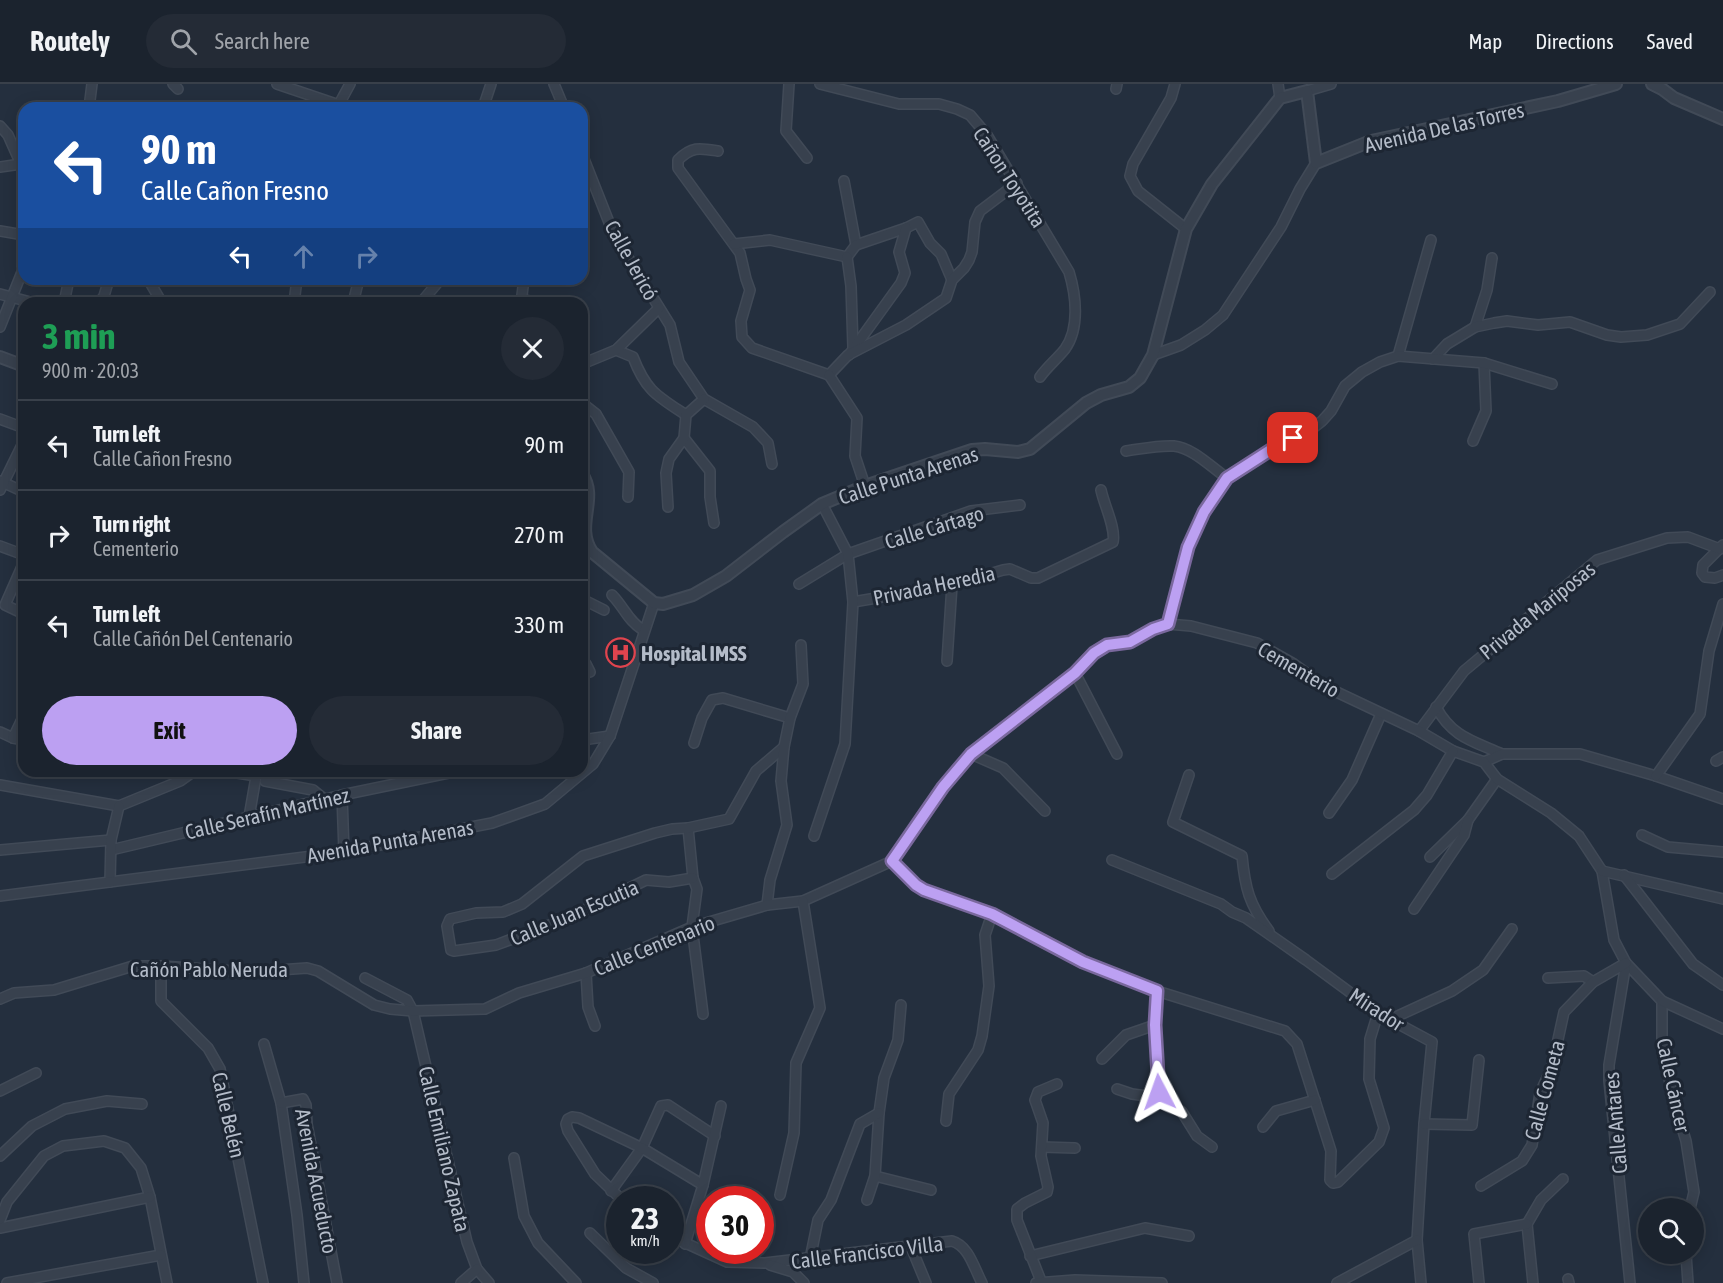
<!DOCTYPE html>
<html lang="en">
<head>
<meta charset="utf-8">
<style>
  body { margin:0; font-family:"Asap Condensed",sans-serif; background:#242b36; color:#f1f3f6; height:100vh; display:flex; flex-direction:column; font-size:22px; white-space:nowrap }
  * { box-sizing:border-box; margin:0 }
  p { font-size:20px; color:#a0a4aa }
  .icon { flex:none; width:33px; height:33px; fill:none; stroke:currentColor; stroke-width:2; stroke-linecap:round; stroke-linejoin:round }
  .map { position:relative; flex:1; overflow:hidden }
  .panel { position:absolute; left:18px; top:213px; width:570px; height:480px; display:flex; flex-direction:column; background:#1b232e; border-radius:18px; box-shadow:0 3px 15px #0003,0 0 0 2px #39404a }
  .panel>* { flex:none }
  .banner { position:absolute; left:18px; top:18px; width:570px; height:183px; border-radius:18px; box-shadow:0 3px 15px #0003,0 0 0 2px #39404a; background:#1a4fa0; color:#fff; overflow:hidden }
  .buttons { position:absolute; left:1638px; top:1114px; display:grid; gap:12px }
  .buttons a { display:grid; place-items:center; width:66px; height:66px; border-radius:50%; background:#1b232e; box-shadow:0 3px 15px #0003,0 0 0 2px #39404a; font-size:30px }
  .speed { position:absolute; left:606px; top:1102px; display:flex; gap:12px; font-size:30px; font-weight:700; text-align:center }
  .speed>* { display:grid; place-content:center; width:78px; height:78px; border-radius:50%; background:#1b232e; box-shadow:0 3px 15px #0003,0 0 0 2px #39404a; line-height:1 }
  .speed small { font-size:15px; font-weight:400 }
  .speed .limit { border:9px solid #d22; background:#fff; color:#111 }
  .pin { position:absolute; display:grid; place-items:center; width:51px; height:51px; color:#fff; margin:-26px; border-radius:12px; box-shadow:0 3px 9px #0006 }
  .me { position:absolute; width:66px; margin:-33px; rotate:356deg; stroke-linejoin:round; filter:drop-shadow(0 0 4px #0008) }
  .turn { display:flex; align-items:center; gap:21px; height:126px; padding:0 24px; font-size:27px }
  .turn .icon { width:78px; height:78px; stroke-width:2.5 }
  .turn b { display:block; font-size:42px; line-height:51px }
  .lanes { display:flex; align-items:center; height:57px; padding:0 24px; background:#0003; justify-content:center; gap:30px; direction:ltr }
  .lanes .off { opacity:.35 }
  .round { display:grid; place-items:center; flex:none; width:63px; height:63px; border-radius:32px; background:#242b36 }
  .summary { display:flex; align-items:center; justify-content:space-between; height:102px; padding:0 24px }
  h1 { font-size:36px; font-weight:700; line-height:45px; color:#1e9e55 }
  .action { display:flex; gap:12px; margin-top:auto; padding:12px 24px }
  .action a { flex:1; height:69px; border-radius:36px; background:#bca0f2; color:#111; font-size:24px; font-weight:700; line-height:69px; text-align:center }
  .action a+a { background:#242b36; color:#f1f3f6 }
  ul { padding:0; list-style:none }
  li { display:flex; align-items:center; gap:18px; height:90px; padding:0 24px; border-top:2px solid #39404a }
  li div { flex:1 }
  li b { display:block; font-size:22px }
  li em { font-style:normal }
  header { display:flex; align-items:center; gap:36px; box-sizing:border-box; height:84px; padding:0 30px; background:#1b232e; border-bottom:2px solid #39404a }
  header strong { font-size:28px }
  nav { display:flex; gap:33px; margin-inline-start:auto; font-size:21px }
  .search { width:420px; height:54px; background:#242b36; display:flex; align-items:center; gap:15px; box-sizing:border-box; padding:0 21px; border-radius:33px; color:#a0a4aa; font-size:22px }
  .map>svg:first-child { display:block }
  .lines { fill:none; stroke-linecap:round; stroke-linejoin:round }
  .minor-casing { stroke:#414a57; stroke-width:12 }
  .tertiary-casing { stroke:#414a57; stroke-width:14 }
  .minor { stroke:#38414e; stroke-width:9 }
  .tertiary { stroke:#38414e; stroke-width:10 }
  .route-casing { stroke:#7a689d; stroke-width:15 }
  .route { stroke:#bca0f2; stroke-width:10 }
  .labels { text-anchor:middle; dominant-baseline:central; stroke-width:6; stroke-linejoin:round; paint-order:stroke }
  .street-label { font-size:21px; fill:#b4bcc9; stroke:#1d2633 }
  .poi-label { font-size:21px; font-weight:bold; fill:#b4bcc9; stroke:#1d2633; text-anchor:start }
</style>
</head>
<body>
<header>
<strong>Routely</strong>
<div class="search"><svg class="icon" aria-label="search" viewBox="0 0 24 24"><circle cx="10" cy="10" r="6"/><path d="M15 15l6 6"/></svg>Search here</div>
<nav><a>Map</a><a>Directions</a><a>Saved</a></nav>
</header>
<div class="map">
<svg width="1723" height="1199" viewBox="0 0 1723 1199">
  <rect width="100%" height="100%" fill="#242f3e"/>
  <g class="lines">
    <defs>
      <g id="minor">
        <polyline points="173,0 178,5"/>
        <polyline points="277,0 339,21"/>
        <polyline points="554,0 564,24"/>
        <polyline points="789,0 786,47 807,74"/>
        <path d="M820 0 899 20H939L957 25 970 31 987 51 1069 188C1076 211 1080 244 1065 265 1057 275 1047 283 1040 293"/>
        <polyline points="1175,0 1171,14 1133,80 1130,92 1138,107 1186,145"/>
        <polyline points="1278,0 1280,14"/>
        <polyline points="1116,5 1117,0"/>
        <polyline points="1307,7 1331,0"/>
        <polyline points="89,24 92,0"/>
        <polyline points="337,24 350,0"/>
        <polyline points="483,24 491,0"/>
        <polyline points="0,42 8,51 24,87"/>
        <path d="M718 67C700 64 692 62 678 76V84L740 169 746 195 750 206 741 237 742 253 752 264 829 291"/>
        <polyline points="582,70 614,151 670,241 679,278 704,315 753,343 768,359 772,380"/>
        <polyline points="0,83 21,80"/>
        <polyline points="844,97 856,161"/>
        <polyline points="0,147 24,151"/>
        <polyline points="734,160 770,156 847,173 856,161 906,144 918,138 930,159 941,170 952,196"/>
        <polyline points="847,173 851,202 853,264"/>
        <polyline points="148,195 162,219"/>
        <polyline points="0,210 34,219"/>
        <polyline points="522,215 537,219"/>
        <polyline points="64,219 69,195"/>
        <polyline points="99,219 104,212 109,195"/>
        <polyline points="294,219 297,195"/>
        <polyline points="353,219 359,195"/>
        <polyline points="423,219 424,215 439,197"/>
        <polyline points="521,219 524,195"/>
        <polyline points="0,243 24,183"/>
        <polyline points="1475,243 1487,206 1492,174"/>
        <path d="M616 266 633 273C646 307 657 312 686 331"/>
        <polyline points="849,271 901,199 905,189 899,168 906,144"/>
        <polyline points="1153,271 1181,261 1205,246 1223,231 1281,143 1300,105 1316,79"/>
        <polyline points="1398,272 1431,156"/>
        <polyline points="1433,275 1447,260 1475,243 1494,239 1507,237 1538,241 1570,238 1607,251 1621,253 1647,251 1680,240 1710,208"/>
        <polyline points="582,280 616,266 659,224"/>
        <polyline points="829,291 848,271 906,241 946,214 952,196 964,184 969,176 972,168 975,138 980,127 1017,99"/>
        <polyline points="829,291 857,334 855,372 865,402"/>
        <polyline points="582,319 596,330 629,388 628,413"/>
        <polyline points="0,335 24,344"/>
        <polyline points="684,354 710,387 710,413 714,439"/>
        <polyline points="1473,357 1486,327 1484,279"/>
        <path d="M1126 367C1141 365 1158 361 1174 362 1193 364 1211 383 1227 394"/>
        <polyline points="0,397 24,408"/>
        <polyline points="0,406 24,357"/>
        <polyline points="668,423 666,389 669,375 684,354 686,331 704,315"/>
        <polyline points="1723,461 1703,481 1702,489 1705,493 1715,494 1723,491"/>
        <polyline points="0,462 24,471"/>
        <polyline points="24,478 5,521 24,530"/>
        <polyline points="799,500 848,470 971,427 1020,421"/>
        <path d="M612 511C624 523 628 537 643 546"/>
        <polyline points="582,515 604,526"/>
        <path d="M853 518 952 501 1003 486 1010 485 1031 494H1038L1113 458C1116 444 1104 421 1101 406"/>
        <polyline points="1168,540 1188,463 1204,428 1227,394 1272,365 1308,348 1322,337 1331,327 1345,302 1362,288 1380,278 1398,272 1484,279 1552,300"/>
        <polyline points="947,577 952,501"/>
        <polyline points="582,578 586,580 590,588"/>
        <polyline points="1075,589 1117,670"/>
        <path d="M1436 623C1452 653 1473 657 1502 670"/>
        <polyline points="1419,647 1464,587 1597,476 1667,454 1688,453 1720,465"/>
        <polyline points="0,648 13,654 24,656"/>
        <polyline points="13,654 24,631"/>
        <polyline points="582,656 610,652"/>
        <polyline points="694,659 702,634 712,616 723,614 790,634"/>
        <polyline points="971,670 1003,684 1045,727"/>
        <polyline points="1716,677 1723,673"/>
        <polyline points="1484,678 1502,670 1580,670 1656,692 1723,715"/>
        <polyline points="225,687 256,692"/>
        <path d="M1189 691 1173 738 1242 772C1245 804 1249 820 1269 847"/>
        <polyline points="1656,692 1700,630 1709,567 1723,520"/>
        <polyline points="265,697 313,706 324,715"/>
        <polyline points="0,701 119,722"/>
        <polyline points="342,711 344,768"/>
        <polyline points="119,722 180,697 194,687"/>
        <polyline points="1329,729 1352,696 1381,630"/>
        <polyline points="249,733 257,687"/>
        <polyline points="688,744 693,794 697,805 692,843 703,930"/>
        <polyline points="1642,751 1668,763 1723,768"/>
        <polyline points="814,752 845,660 853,518 848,470 822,420"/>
        <polyline points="0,766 111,756"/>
        <polyline points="111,766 342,711 458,687"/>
        <polyline points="1430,773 1468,736 1497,695"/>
        <polyline points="1112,776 1221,820 1232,828 1246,834 1306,876 1378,929 1432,958 1424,1040 1417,1156 1421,1199"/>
        <polyline points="892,777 943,703 971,670 1075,589 1094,569 1107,561 1130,558 1153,545 1168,540 1191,542 1257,559 1294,580 1326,603 1419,647 1453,667 1484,678 1497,695 1551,729 1579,752 1602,787 1614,856 1626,879 1662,917 1662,959 1673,1014 1686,1057 1694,1108 1690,1125"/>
        <polyline points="892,777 916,801 924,806 992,830 1083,877 1157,907 1285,947 1297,960 1331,1067 1330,1096 1333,1099 1338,1098 1379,1058 1384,1044 1369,995 1370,955 1378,929"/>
        <polyline points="1602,787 1723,815"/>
        <polyline points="1332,790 1414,726 1427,711 1453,667"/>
        <polyline points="1624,791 1693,880 1723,901"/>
        <polyline points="693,794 669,798 646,796 568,834 496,861 454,867 451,866 447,842 450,835 476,829 503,828 522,820 583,772 655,749 672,745 688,744 729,735 756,687 784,663"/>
        <polyline points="110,798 111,756 119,722"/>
        <polyline points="0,812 344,768 492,739 545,720 593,680 610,652 654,519"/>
        <polyline points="767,821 770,796 787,741 781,697 784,663 790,634 803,600 801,561"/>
        <polyline points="1414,825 1464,751 1468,736"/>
        <polyline points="1626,879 1609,981 1609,997 1630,1199"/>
        <polyline points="161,882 161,917 208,964 220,985 263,1199"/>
        <polyline points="586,889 588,923 595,942"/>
        <polyline points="365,894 407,916 413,927 467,1158 477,1185 489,1199"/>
        <polyline points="1548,894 1584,892 1593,898"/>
        <polyline points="1157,907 1155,941 1159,1007 1162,1014 1182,1028 1197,1052 1212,1063"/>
        <polyline points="0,915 14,909 54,906 133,882 161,882 250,888 307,884 318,887 374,921 390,925 413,927 485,925 519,909 586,889 692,843 767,821 803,817 892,777"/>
        <polyline points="1662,917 1723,945"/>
        <polyline points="1389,936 1452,907 1483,886 1512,845"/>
        <polyline points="264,960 281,1019 297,1131 304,1199"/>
        <polyline points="1102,975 1126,951 1155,941"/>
        <polyline points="1117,1005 1132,1010 1162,1014"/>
        <polyline points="0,1007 36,989"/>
        <polyline points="281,1019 303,1015 306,1021 307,1040 337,1199"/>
        <polyline points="946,1037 949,1010 978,966 982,952 989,902 985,851 992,830"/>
        <polyline points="1424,1040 1472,1041 1479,976"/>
        <polyline points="1263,1043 1276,1027 1315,1016"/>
        <polyline points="1042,1063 1075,1064"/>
        <polyline points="0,1072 32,1042 65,1025 107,1017 142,1020"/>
        <polyline points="514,1074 524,1132 538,1159 576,1199"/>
        <polyline points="875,1092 931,1106"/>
        <polyline points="1481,1102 1522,1077 1532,1061 1540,1009 1552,983 1564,928 1593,898 1626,879"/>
        <polyline points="611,1107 642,1064 661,1022 668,1021 715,1052"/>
        <polyline points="780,1111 794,1049 796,979 820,924 803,817"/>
        <polyline points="622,1116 595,1090 568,1047 566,1040 568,1035 572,1033 579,1034 642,1064 703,1101"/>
        <polyline points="867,1116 875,1092 879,1029 884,994 898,956 901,921"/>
        <polyline points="0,1136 7,1118 44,1072 63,1062 104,1057 125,1064 141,1084 150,1113 167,1199"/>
        <polyline points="1527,1140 1533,1199"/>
        <polyline points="1527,1140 1541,1116 1563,1095"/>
        <polyline points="0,1144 150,1113"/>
        <polyline points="590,1149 626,1184 653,1199"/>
        <path d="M670 1152 727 1178 765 1179 952 1157C969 1162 974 1184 982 1199"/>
        <polyline points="685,1160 703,1101 721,1022"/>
        <polyline points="911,1163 926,1199"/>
        <polyline points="1686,1170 1688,1199"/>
        <polyline points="1030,1172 1145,1144 1189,1152"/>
        <polyline points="810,1175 818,1136 831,1116 860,1040 879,1029"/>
        <polyline points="770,1181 793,1188 804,1199"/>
        <polyline points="1568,1195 1569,1199"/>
        <polyline points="1041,1197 1017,1136 1017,1125 1025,1119 1047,1108 1048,1103 1041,1072 1043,1039 1035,1016 1038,1008 1057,1000"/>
        <polyline points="7,1199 161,1171"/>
        <polyline points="461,1199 477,1185"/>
        <polyline points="1036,1199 1075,1196 1162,1199"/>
        <polyline points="1337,1199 1417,1156"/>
        <polyline points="1479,1199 1474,1150 1527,1140"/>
      </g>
      <g id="tertiary">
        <polyline points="1652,0 1662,5 1674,14 1723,35"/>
        <polyline points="0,273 24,282"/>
        <path d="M582 390C599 415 574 441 592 468L654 519 663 520 693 511 726 492 783 448 822 420 865 402 972 366 985 365 1018 368 1030 365 1086 319 1101 311 1129 303 1140 294 1153 271 1186 145 1212 100 1280 14 1307 7 1316 79 1371 57 1558 17 1616 0"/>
      </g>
    </defs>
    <!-- minor casing -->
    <use href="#minor" class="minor-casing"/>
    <!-- tertiary casing -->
    <use href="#tertiary" class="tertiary-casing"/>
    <!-- minor -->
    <use href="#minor" class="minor"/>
    <!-- tertiary -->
    <use href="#tertiary" class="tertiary"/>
  </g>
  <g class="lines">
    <defs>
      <polyline id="route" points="1159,1008 1155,941 1157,907 1083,878 992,830 924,806 916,801 892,777 943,703 971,670 1075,589 1094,569 1107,561 1130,558 1153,545 1168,540 1188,463 1204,428 1227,394 1272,365 1293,354"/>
    </defs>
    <!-- route casing -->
    <use href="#route" class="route-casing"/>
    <!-- route -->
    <use href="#route" class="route"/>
  </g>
  <!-- icons -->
  <defs>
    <symbol id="hospital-ring" viewBox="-11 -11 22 22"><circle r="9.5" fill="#1d2633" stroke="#e0444e" stroke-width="1.5"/><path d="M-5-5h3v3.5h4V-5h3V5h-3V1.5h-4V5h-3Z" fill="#e0444e"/></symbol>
  </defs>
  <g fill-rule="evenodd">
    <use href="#hospital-ring" x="604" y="552" width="33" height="33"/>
  </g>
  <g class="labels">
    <!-- street labels -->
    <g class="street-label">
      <text transform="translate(1444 43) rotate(-13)">Avenida De las Torres</text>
      <text transform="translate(1010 93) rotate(57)">Cañon Toyotita</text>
      <text transform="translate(632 176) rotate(61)">Calle Jericó</text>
      <text transform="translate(908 391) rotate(-18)">Calle Punta Arenas</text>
      <text transform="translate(934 443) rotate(-17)">Calle Cártago</text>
      <text transform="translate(934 501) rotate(-12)">Privada Heredia</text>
      <text transform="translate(1537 526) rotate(-39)">Privada Mariposas</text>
      <text transform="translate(1299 585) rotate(30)">Cementerio</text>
      <text transform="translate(267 729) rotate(-13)">Calle Serafín Martínez</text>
      <text transform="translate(390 757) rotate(-10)">Avenida Punta Arenas</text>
      <text transform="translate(574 828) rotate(-23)">Calle Juan Escutia</text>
      <text transform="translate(654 861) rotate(-22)">Calle Centenario</text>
      <text x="209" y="885">Cañón Pablo Neruda</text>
      <text transform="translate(1377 925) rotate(33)">Mirador</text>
      <text transform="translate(1674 1001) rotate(78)">Calle Cáncer</text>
      <text transform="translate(1544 1006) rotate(-75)">Calle Cometa</text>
      <text transform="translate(229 1031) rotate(77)">Calle Belén</text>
      <text transform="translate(1615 1039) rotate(-95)">Calle Antares</text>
      <text transform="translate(445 1065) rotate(77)">Calle Emiliano Zapata</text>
      <text transform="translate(317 1097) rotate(79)">Avenida Acueducto</text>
      <text transform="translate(867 1168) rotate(-7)">Calle Francisco Villa</text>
    </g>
    <!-- poi labels -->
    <g class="poi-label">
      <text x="641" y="569">Hospital IMSS</text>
    </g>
  </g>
</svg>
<div class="buttons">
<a><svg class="icon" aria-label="search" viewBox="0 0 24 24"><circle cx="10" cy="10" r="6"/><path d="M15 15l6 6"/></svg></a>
</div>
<div class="speed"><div>23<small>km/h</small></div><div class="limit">30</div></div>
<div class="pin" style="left:1293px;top:354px;background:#d93025"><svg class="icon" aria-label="arrive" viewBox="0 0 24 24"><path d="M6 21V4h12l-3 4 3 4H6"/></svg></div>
<svg class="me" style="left:1159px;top:1008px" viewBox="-20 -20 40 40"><path d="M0-17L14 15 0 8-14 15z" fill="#bca0f2" stroke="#fff" stroke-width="4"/></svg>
<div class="banner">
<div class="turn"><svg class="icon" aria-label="left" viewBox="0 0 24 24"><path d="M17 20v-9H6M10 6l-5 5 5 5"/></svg><div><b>90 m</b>Calle Cañon Fresno</div></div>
<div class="lanes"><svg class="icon" aria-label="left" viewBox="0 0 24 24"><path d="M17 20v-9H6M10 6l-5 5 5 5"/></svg><svg class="icon off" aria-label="ahead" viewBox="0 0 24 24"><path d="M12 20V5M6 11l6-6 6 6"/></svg><svg class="icon off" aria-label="right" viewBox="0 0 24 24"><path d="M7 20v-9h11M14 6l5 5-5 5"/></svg></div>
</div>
<section class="panel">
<div class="summary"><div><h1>3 min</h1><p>900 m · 20:03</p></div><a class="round"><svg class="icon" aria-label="close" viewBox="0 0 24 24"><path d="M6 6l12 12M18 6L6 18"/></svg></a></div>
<ul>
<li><svg class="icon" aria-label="left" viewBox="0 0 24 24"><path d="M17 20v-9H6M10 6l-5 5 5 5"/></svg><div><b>Turn left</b><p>Calle Cañon Fresno</p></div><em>90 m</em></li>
<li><svg class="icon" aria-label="right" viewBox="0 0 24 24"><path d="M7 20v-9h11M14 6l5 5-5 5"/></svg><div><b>Turn right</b><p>Cementerio</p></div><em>270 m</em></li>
<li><svg class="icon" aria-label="left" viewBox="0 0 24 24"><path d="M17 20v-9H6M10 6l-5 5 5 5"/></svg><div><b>Turn left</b><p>Calle Cañón Del Centenario</p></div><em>330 m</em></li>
</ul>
<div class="action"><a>Exit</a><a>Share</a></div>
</section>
</div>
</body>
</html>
